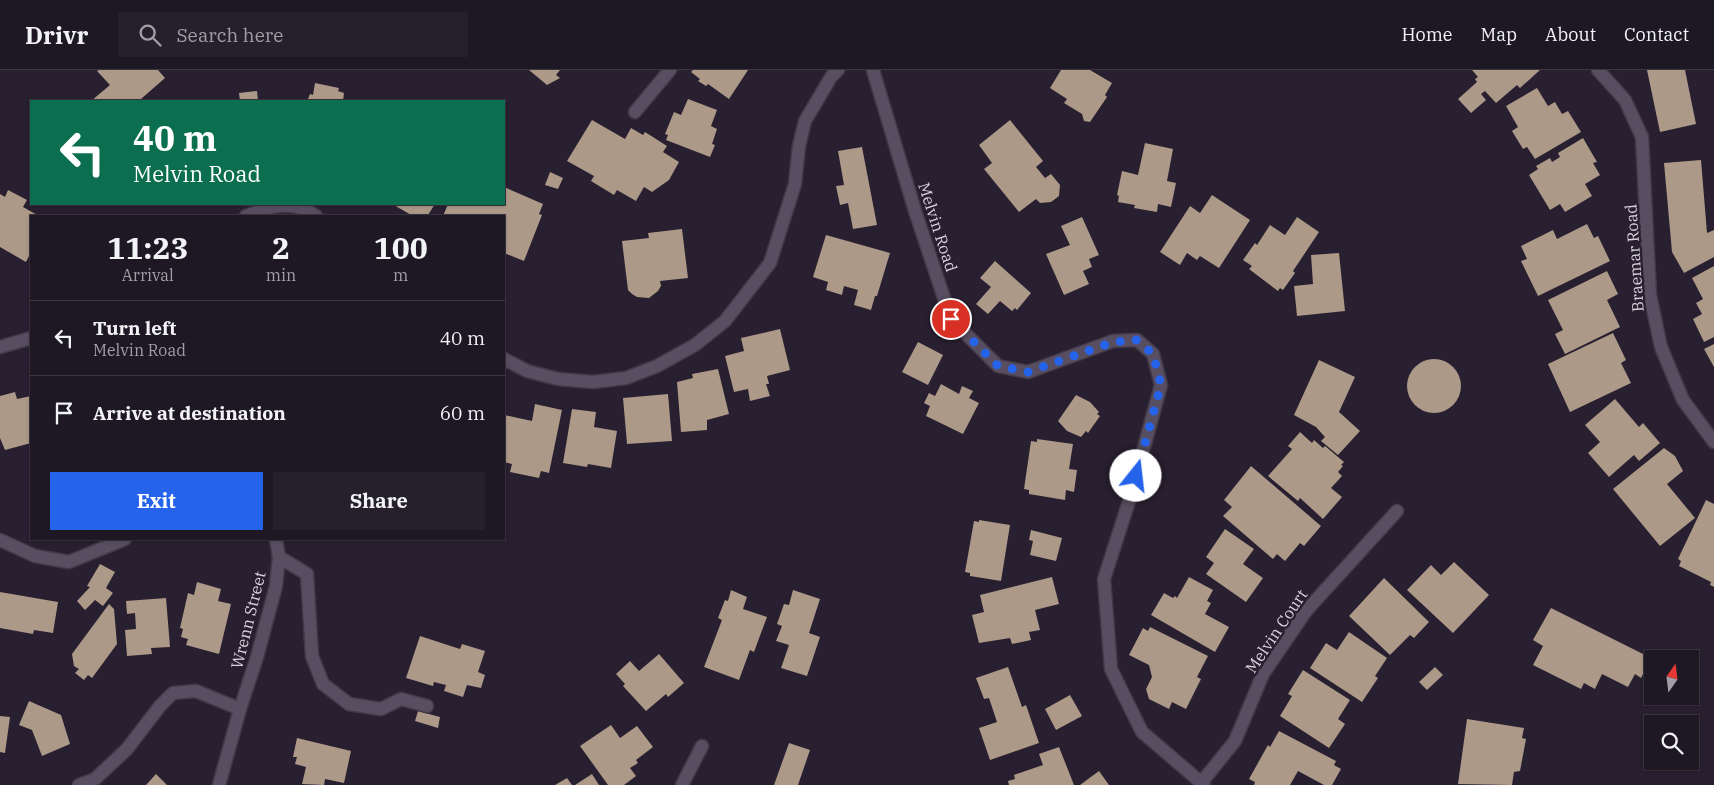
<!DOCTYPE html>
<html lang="en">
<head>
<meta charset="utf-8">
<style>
  body { margin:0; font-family:"IBM Plex Serif",serif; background:#26202c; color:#f1f3f6; height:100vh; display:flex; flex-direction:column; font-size:19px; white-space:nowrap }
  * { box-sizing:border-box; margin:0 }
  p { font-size:16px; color:#a19fa6 }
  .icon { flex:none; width:28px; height:28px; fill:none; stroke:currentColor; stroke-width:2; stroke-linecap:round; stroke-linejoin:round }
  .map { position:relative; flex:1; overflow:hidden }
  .sheet { position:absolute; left:30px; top:145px; width:475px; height:325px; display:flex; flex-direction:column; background:#1e1724; border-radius:0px; box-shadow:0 1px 4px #0004,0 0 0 1px #3c3641 }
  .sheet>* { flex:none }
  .banner { position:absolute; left:30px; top:30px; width:475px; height:105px; border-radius:0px; box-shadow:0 1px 4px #0004,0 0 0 1px #3c3641; background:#0b6e4f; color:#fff; overflow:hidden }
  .needle { width:32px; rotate:14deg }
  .buttons { position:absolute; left:1644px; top:580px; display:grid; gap:10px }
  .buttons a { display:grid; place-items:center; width:55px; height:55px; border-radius:0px; background:#1e1724; box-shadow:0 1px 4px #0004,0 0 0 1px #3c3641; font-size:25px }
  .pin { position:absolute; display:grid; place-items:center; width:42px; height:42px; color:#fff; margin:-21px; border:2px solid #fff; border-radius:50%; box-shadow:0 1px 5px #0007 }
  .me { position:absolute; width:55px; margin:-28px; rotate:16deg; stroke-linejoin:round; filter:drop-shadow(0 0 4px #0008) }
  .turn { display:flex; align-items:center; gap:18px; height:105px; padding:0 20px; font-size:22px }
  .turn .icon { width:65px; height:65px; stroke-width:2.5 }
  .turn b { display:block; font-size:35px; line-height:42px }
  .eta { display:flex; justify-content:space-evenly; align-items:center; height:85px; text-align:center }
  .eta b { font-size:30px; font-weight:700; line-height:35px }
  .primary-button { display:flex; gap:10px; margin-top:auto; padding:10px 20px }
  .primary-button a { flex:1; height:58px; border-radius:0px; background:#2563eb; color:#fff; font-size:20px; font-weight:700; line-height:58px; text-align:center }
  .primary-button a+a { background:#26202c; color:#f1f3f6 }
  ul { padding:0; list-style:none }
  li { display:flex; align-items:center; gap:15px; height:75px; padding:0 20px; border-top:1px solid #3c3641 }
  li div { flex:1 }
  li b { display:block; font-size:19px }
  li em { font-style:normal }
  header { display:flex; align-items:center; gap:30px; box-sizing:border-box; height:70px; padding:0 25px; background:#1e1724; border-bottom:1px solid #3c3641 }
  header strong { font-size:24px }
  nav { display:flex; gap:28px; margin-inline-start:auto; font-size:18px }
  .search { width:350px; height:45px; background:#26202c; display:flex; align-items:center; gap:12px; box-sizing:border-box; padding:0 18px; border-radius:0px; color:#a19fa6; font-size:19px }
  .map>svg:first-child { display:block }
  .building { fill:#ad9988 }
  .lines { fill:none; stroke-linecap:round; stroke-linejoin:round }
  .lane-casing { stroke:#413948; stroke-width:15 }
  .street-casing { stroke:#413948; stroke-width:15 }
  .lane { stroke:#584e61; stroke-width:12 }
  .street { stroke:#584e61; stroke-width:12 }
  .route { stroke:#2563eb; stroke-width:9; stroke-dasharray:0 16.2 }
  .labels { text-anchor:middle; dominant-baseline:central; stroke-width:5; stroke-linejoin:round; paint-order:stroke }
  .street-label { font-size:16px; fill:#d9d3de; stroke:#281f30 }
</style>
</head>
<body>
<header>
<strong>Drivr</strong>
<div class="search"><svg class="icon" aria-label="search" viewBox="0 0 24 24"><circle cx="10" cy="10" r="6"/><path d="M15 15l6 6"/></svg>Search here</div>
<nav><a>Home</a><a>Map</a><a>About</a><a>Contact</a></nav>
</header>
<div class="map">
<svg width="1714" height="715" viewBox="0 0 1714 715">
  <rect width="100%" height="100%" fill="#281f30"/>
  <!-- building -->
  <g class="building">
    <polygon points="99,0 158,0 165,8 141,29 142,31 91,31 110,15 97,1"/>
    <polygon points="529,0 560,0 556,5 560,8 547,15"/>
    <polygon points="693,0 748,0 729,29 708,14 706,16 698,11 700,9 691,2"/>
    <polygon points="1061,0 1090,0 1112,13 1105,25 1107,27 1090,52 1084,51 1082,44 1064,33 1067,29 1050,18"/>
    <polygon points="1472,0 1540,0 1520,18 1517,15 1496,33 1485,21 1481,24 1486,30 1471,43 1458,29 1477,12 1475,9 1478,7"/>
    <polygon points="1647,0 1685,0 1696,54 1660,62"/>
    <polygon points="315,13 339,18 338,21 344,23 343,31 304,31 305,29 308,29 310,24 313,25"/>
    <polygon points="1537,18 1548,36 1555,32 1562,44 1568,41 1581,62 1535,89 1527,77 1523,79 1512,61 1518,57 1506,36"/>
    <polygon points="257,21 258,31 240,31 239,23"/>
    <polygon points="688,29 717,40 711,56 717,59 712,74 715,75 710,87 666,70 668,65 665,64 674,42 681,45"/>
    <polygon points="592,50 625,69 631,58 643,65 645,62 667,76 663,82 679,92 669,110 652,122 644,117 636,131 617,120 614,125 591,111 594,106 567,91"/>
    <polygon points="1010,50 1043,91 1036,97 1045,108 1051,104 1060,115 1059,126 1051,132 1040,133 1036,129 1019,142 984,99 992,93 979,75"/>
    <polygon points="1583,68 1597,92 1593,93 1600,105 1585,114 1592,126 1565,142 1560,134 1550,140 1529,105 1538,99 1536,96 1550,88 1552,92 1560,87 1558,83"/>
    <polygon points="1145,73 1173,79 1167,111 1176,113 1171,137 1158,134 1157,142 1134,138 1135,135 1118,132 1119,126 1117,125 1122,101 1138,105"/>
    <polygon points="862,77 877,155 853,159 848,133 840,135 836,116 844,115 838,81"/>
    <polygon points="1701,90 1707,163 1714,160 1714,187 1684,203 1672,182 1664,93"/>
    <polygon points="550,102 563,108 558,119 545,115"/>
    <polygon points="504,117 543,134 539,144 542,145 524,191 504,183 504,146 443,146 448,134 504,134"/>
    <polygon points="8,120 27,130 23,137 39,146 31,146 31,182 26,192 0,177 0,124 5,127"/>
    <polygon points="1212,125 1250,150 1219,198 1200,186 1197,190 1187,183 1180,195 1160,182 1190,136 1200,143"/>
    <polygon points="392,134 435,134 428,145 430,146 413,146"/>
    <polygon points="1082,147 1099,185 1089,189 1092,197 1083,201 1089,214 1064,225 1046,184 1070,175 1061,156"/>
    <polygon points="1297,147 1319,162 1293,201 1295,203 1283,220 1280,218 1278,221 1249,199 1252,196 1243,190 1255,173 1257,175 1270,155 1285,165"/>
    <polygon points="1587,154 1594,168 1598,166 1610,191 1538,226 1521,191 1527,189 1521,176 1553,160 1557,169"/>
    <polygon points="682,159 688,208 660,211 661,216 658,221 649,228 637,227 632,224 628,220 622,171 649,168 648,163"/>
    <polygon points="826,165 890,183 877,226 875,226 871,240 854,235 858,220 844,216 842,225 826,220 828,212 813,207"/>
    <polygon points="1339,183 1345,241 1297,246 1294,216 1313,214 1311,185"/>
    <polygon points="995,191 1031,223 1017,240 1015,238 1012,241 1000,231 988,244 976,234 991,217 980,208"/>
    <polygon points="1714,196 1714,267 1704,272 1693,249 1702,244 1696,233 1703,229 1692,208"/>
    <polygon points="1607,201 1618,224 1607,230 1620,257 1565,284 1555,264 1563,260 1548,230"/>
    <polygon points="780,259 790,300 767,306 769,314 766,314 770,326 750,331 748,319 734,322 725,286 744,281 741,268"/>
    <polygon points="1613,263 1626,290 1621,293 1631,313 1570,342 1548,294"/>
    <polygon points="918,272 943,285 928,315 902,302"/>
    <polygon points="1714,274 1714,297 1704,279"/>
    <circle cx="1434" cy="316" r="27"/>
    <polygon points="1319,290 1355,307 1339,342 1360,361 1338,385 1321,371 1325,367 1316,357 1294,345"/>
    <polygon points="718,299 729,344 707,350 707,360 681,362 677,312 693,308 692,304"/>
    <polygon points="941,314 959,324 962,316 973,321 969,328 979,333 963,364 926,346 930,336 924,333 929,323 935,326"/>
    <polygon points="15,322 17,329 31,326 31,373 5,380 0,368 0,326"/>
    <polygon points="668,324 672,371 627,374 623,328"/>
    <polygon points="1076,325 1090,332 1099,342 1097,344 1100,346 1088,363 1086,361 1081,367 1067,361 1058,351"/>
    <polygon points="1615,329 1639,357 1643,353 1660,373 1639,391 1634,385 1609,407 1588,383 1600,372 1585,355"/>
    <polygon points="535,334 562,340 549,403 541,401 539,408 510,402 512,394 504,392 504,345 532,351"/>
    <polygon points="572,339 596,342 594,357 617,361 611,398 588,394 587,397 563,393"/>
    <polygon points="1300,362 1312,373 1314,370 1323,378 1325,376 1344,392 1341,395 1343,396 1338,402 1342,406 1331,418 1342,427 1323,449 1300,428 1298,431 1268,406 1292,379 1288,376"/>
    <polygon points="1037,369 1073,374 1069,399 1077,400 1074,422 1066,420 1065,430 1029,424 1029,420 1024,419 1031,371 1037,372"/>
    <polygon points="1664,378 1675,386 1683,401 1667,414 1695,448 1660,476 1613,419"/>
    <polygon points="1251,396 1321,456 1304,476 1300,473 1285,491 1277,484 1273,489 1223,446 1232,437 1224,430"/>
    <polygon points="1706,430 1714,434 1714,517 1710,515 1711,512 1679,496 1681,491 1678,489"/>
    <polygon points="979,450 1010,455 1001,511 970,506 970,503 965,502 974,451 979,452"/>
    <polygon points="1225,459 1254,479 1243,494 1263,508 1246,532 1206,504 1214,493 1206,487"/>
    <polygon points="1031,460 1062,468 1056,491 1030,485 1033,471 1029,470"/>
    <polygon points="1454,492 1489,525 1453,563 1407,520 1431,495 1441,505"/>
    <polygon points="100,494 115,502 106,518 113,523 103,536 95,530 85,540 77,531 90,517 87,516"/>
    <polygon points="1052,507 1059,534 1035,540 1040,560 1029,562 1031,570 1012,574 1010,568 979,573 972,545 984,542 980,525"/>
    <polygon points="1189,507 1213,520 1207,531 1211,533 1205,544 1229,557 1215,582 1151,545 1164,523 1173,528 1175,526 1177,528"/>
    <polygon points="1384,508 1429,552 1414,568 1410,565 1390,585 1349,546"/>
    <polygon points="197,512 221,519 218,531 231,534 219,584 186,575 188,569 181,567 183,559 180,558 188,523 194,525"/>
    <polygon points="731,520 747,527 743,539 767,547 754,582 750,580 739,610 704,597 722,550 718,548 725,530 728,531"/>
    <polygon points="793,520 820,529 809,563 820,567 807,606 781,598 789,575 776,571 782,556 777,554 784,534 789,535"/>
    <polygon points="0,522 58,532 53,563 34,560 33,564 0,558"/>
    <polygon points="166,528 170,577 151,578 152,584 127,586 125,560 136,559 135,543 127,544 126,531"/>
    <polygon points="109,534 114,539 117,574 92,608 88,605 84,610 75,603 79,599 74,596 72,584"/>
    <polygon points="1551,538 1651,588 1641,608 1635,604 1628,617 1602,604 1595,619 1584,613 1581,619 1533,595 1543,576 1533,570"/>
    <polygon points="1150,557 1208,586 1197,607 1201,609 1186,639 1172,632 1169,639 1149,629 1146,619 1152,607 1149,595 1129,585 1143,558 1148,561"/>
    <polygon points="1349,562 1387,588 1375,606 1378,608 1362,632 1310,598 1326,573 1337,580"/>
    <polygon points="420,566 460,579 462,574 485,581 478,602 485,605 481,618 467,615 463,627 444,621 446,615 434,612 433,616 406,608"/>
    <polygon points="659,584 684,613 668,627 666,624 646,641 623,616 625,614 616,604 630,591 639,601"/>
    <polygon points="1008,597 1022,637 1026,635 1039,673 990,690 979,658 997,652 989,628 984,629 976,608"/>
    <polygon points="1435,597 1443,605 1427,620 1419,612"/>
    <polygon points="1303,600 1350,630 1338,649 1345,654 1329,678 1280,646 1292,626 1288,624"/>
    <polygon points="1070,625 1082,646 1056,660 1045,639"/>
    <polygon points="29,631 61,645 70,674 42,686 32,660 19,655"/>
    <polygon points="418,641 440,647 438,658 415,651"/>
    <polygon points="0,646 10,647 5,683 0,682"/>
    <polygon points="1467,649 1524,658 1522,668 1526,669 1520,701 1514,702 1512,715 1458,714"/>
    <polygon points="611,655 620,668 637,656 653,677 636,690 638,693 630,698 636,706 624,715 608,715 580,676"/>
    <polygon points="1279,661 1336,691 1334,695 1341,699 1332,715 1324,715 1298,701 1290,715 1254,715 1255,712 1249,709 1268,675 1270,677"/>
    <polygon points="297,668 351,681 344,713 325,709 324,715 302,714 306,697 295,694 297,687 293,687"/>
    <polygon points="789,673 810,680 798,715 774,715"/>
    <polygon points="1059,677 1074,715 1009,715 1008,711 1015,709 1014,705 1043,695 1039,684"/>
    <polygon points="1099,701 1109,715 1080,715"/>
    <polygon points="156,704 167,715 146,715"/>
    <polygon points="592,704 599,715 575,715"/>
    <polygon points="567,708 572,715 555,715"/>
  </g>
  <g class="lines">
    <defs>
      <g id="lane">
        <polyline points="635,42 670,0"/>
        <polyline points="279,487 307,504 312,586 323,614 349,634 381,639 401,629 427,636"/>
      </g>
      <g id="street">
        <polyline points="873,0 915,141 951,249 998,296 1028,302 1113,271 1137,270 1153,284 1161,315 1131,425 1104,509 1111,599 1142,662 1204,715"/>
        <polyline points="1598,0 1625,30 1642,67 1650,225 1661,277 1683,330 1714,372"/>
        <path d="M246 146C270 136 294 129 316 146"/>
        <polyline points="0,277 31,268"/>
        <polyline points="504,289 527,301 558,309 593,312 626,308 657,296 695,275 725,251 770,193 795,114 799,76 805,51 831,7 838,0"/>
        <polyline points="0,470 35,486 69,492 125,469"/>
        <polyline points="1201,713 1235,671 1263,604 1306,541 1397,441"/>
        <polyline points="79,715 95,709 127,679 160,636 173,623 196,621 240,639"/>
        <polyline points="219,715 240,639 257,587 276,516 279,487 276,469"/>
        <polyline points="682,715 702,676"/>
      </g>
    </defs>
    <!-- lane casing -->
    <use href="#lane" class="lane-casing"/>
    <!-- street casing -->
    <use href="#street" class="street-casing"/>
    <!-- lane -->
    <use href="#lane" class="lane"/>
    <!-- street -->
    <use href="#street" class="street"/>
  </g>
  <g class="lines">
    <!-- route -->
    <polyline class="route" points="951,249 998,296 1028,302 1113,272 1137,270 1153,284 1161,315 1136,406"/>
  </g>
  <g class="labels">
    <!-- street labels -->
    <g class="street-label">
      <text transform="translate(938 157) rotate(72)">Melvin Road</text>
      <text transform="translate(1634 188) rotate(-94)">Braemar Road</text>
      <text transform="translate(248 550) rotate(-76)">Wrenn Street</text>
      <text transform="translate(1276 561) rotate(-56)">Melvin Court</text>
    </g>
  </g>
</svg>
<div class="buttons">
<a><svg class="needle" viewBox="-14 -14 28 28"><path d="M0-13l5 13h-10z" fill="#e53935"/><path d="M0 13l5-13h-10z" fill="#a19fa6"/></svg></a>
<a><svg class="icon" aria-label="search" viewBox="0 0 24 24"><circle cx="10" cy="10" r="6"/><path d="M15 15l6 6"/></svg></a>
</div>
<div class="pin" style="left:951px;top:249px;background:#d93025"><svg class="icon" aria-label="arrive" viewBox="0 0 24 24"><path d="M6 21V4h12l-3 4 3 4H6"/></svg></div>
<svg class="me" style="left:1136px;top:406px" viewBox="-20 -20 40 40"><circle r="19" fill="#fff"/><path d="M0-13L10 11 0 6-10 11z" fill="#2563eb"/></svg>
<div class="banner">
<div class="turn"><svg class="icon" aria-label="left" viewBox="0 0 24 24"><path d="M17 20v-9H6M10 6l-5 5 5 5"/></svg><div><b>40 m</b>Melvin Road</div></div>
</div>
<section class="sheet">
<div class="eta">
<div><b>11:23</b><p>Arrival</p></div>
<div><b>2</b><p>min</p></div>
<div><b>100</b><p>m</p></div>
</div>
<ul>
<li><svg class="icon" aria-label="left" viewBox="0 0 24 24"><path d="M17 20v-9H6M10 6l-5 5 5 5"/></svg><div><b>Turn left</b><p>Melvin Road</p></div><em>40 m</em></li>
<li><svg class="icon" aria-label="arrive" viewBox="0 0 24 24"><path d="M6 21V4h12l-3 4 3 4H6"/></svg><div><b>Arrive at destination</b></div><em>60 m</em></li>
</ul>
<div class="primary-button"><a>Exit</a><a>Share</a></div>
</section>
</div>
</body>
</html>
